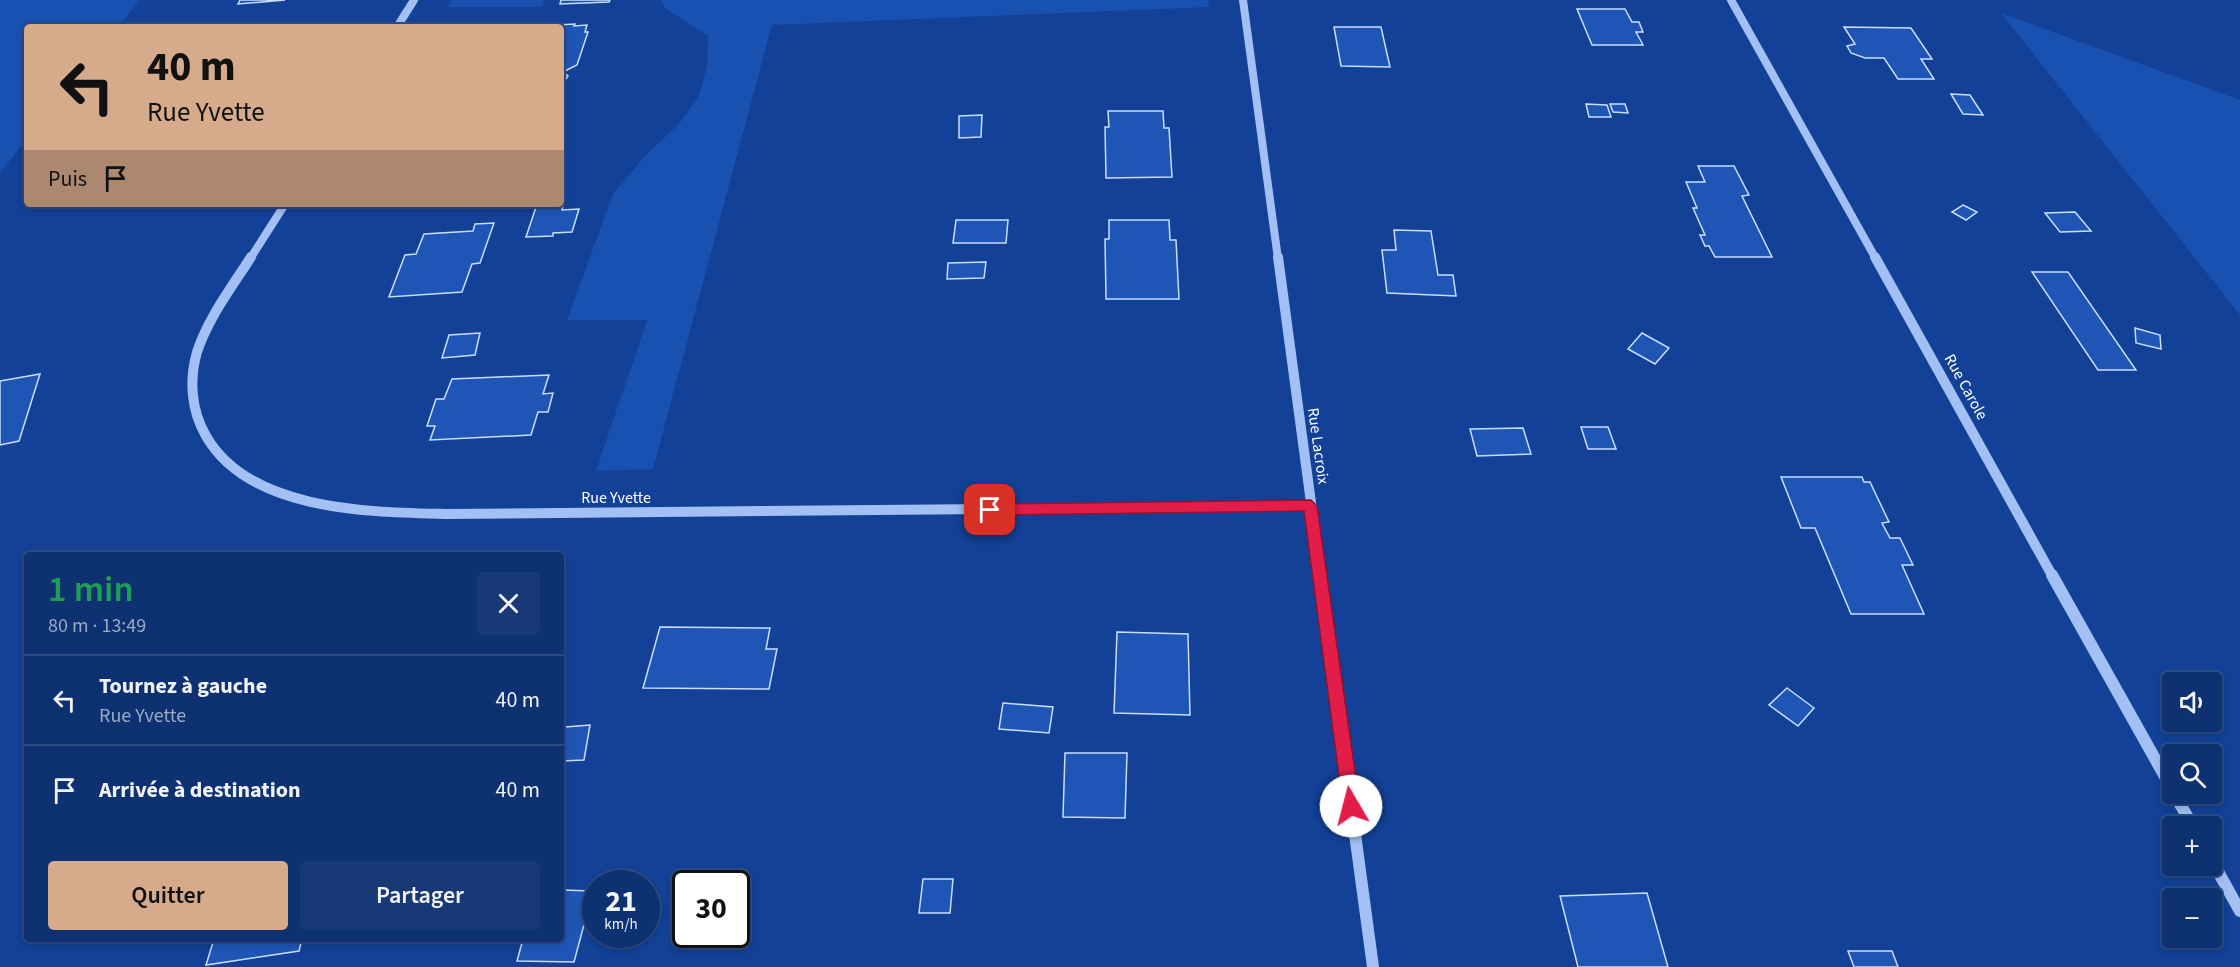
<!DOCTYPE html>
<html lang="fr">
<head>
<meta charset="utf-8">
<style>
  body { margin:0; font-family:"Source Sans 3",sans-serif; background:#173976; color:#f1f3f6; height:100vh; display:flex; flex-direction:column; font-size:22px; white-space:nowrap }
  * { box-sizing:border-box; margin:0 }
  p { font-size:20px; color:#9ba9c3 }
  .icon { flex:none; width:33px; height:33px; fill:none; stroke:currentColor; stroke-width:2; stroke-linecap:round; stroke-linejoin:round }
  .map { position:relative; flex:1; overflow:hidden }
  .panel { position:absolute; left:24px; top:552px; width:540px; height:390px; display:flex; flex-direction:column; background:#0e3171; border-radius:6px; box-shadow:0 3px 9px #0003,0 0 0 2px #2e4c84 }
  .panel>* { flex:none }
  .top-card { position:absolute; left:24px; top:24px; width:540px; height:183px; border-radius:6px; box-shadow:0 3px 9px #0003,0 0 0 2px #2e4c84; background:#d6ab8b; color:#111; overflow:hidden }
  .fabs { position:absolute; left:2162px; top:672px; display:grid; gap:12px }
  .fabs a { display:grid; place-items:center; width:60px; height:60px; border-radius:6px; background:#0e3171; box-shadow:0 3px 9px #0003,0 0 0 2px #2e4c84; font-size:30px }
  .speed { position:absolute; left:582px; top:870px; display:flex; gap:12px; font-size:30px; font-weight:700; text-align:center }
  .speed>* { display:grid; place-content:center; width:78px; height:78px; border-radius:50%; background:#0e3171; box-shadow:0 3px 9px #0003,0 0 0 2px #2e4c84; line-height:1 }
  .speed small { font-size:15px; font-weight:400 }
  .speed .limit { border:3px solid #111; border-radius:9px; background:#fff; color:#111 }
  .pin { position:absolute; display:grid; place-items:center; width:51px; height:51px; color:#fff; margin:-26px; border-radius:12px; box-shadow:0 3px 9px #0006 }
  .me { position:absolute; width:66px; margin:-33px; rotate:352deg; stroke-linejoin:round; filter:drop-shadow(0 0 4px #0008) }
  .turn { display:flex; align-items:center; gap:21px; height:126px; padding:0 24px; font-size:27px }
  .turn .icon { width:78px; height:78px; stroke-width:2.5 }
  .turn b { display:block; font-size:42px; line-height:51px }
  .then { display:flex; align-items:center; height:57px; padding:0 24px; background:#0003; gap:12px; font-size:22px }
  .round { display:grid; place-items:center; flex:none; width:63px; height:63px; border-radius:6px; background:#173976 }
  .head { display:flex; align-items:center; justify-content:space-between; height:102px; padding:0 24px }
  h1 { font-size:36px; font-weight:600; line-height:45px; color:#1e9e55 }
  .cta { display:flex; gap:12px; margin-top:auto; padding:12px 24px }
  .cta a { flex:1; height:69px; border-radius:6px; background:#d6ab8b; color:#111; font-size:24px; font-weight:600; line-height:69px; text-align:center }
  .cta a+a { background:#173976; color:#f1f3f6 }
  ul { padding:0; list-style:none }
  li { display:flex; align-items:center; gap:18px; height:90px; padding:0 24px; border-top:2px solid #2e4c84 }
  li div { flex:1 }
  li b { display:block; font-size:22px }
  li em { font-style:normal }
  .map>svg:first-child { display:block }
  .green { fill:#1951b1 }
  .building { fill:#1f56b6; stroke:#caddfd; stroke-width:1.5 }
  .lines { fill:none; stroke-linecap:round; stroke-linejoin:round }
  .minor-far2 { stroke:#a2c0f3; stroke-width:8 }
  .minor-far1 { stroke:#a2c0f3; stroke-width:10 }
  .minor { stroke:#a2c0f3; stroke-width:12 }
  .route { fill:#e11d48; stroke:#92132f; stroke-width:1.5 }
  .labels { text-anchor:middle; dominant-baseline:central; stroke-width:6; stroke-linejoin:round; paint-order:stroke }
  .street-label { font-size:16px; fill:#fff; stroke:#124197 }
</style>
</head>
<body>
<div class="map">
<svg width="2240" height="967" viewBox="0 0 2240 967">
  <rect width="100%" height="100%" fill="#124197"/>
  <!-- green -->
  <g class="green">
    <polygon points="0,0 140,0 118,27 27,27 27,139 0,173"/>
    <polygon points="452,0 545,0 542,7 448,7"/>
    <polygon points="661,0 1208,0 1209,7 772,25 653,469 596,471 647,320 567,320 613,194 646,155 679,124 699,96 707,65 708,36 665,8"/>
    <polygon points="2001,13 2240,100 2240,315"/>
  </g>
  <!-- building -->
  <g class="building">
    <polygon points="240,0 285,0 238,4"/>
    <polygon points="561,0 610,0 609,2 560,4"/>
    <polygon points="1577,9 1625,9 1632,22 1639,22 1643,32 1636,32 1643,45 1592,45"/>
    <polygon points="575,24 574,26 587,25 585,32 588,32 577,65 563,72 568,76 561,86 561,27 557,27 557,25"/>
    <polygon points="1334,27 1381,27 1390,67 1341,66"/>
    <polygon points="1844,27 1911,28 1932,59 1921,59 1934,79 1898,79 1884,58 1865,58 1851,53 1847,46 1855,44"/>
    <polygon points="1951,94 1970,95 1983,115 1963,114"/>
    <polygon points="1586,104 1607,105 1611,117 1589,117"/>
    <polygon points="1610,104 1625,104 1628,113 1613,112"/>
    <polygon points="1108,111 1163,111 1164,128 1169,128 1172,177 1106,178 1105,127 1109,127"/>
    <polygon points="982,115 981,137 959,138 959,116"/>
    <polygon points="1698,166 1734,166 1749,195 1742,196 1772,257 1715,257 1709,246 1705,246 1700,235 1705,235 1693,208 1697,208 1686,182 1705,182"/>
    <polygon points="561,203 564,203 562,210 579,209 572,232 553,233 553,236 526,237 537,204"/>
    <polygon points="1963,205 1977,212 1966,220 1952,212"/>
    <polygon points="2075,212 2091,231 2060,232 2045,213"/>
    <polygon points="956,220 1008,220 1006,243 953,243"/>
    <polygon points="1109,220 1169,220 1170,240 1176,240 1179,299 1106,299 1105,239 1109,239"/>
    <polygon points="494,223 480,263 472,264 462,292 389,297 405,255 416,254 424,234 473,231 475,224"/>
    <polygon points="1394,230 1431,231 1438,275 1453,275 1456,296 1387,293 1382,250 1396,250"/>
    <polygon points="986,262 984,278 947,279 948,263"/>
    <polygon points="2032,272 2068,272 2136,370 2098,370"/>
    <polygon points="2135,328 2160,335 2161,349 2136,343"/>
    <polygon points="480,333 475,355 442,358 449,335"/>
    <polygon points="1642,333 1669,348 1655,364 1628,349"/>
    <polygon points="40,374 19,441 0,445 0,381"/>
    <polygon points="549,375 543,394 553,393 548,412 538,412 531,435 430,440 435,426 427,426 436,399 444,399 452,379"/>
    <polygon points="1581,427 1608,427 1616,449 1588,449"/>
    <polygon points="1523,428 1531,454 1477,456 1470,429"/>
    <polygon points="1781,477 1862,477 1864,482 1870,482 1889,522 1882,523 1890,538 1900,538 1913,565 1902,565 1924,614 1851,614 1815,528 1801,528"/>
    <polygon points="660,627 770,628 766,649 777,649 769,689 643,688"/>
    <polygon points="1117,632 1188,634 1190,715 1114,713"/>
    <polygon points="1787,688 1814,708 1798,726 1769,705"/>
    <polygon points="1003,703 1053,707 1049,733 999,729"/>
    <polygon points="590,725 584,760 561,761 561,745 565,727"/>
    <polygon points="1065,753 1127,753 1125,818 1063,817"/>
    <polygon points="923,879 953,879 950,913 919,913"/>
    <polygon points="561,890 593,891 574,962 517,961 523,939 561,939"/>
    <polygon points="1647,893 1668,967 1578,967 1560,896"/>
    <polygon points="214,939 302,939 299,951 206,965"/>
    <polygon points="1848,951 1892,951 1898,967 1854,967"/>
  </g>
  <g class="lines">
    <!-- minor-far2 -->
    <g class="minor-far2">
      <polyline points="1243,0 1278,259"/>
      <polyline points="1731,0 1876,259"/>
      <polyline points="397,27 414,0"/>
      <polyline points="250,259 285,204"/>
    </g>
    <!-- minor-far1 -->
    <g class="minor-far1">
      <path d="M251 257C232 287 208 318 197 352 189 380 191 410 206 436 249 511 368 512 445 514L1311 506"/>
      <polyline points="1278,257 1321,577"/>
      <polyline points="1875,257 2053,577"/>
    </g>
    <!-- minor -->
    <g class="minor">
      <polyline points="1320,575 1373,967"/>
      <polyline points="2052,575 2172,789"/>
      <polyline points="2174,794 2193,826"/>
      <polyline points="2211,859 2240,911"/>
    </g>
  </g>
  <!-- route -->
  <polygon class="route" points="1311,500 1317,506 1360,806 1357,811 1351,813 1346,811 1343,806 1304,511 990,515 984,510 990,504"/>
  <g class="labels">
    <!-- street labels -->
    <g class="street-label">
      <text transform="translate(1966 387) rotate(61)">Rue Carole</text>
      <text transform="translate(1318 446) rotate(82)">Rue Lacroix</text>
      <text x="616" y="498">Rue Yvette</text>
    </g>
  </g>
</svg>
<div class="fabs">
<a><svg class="icon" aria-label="sound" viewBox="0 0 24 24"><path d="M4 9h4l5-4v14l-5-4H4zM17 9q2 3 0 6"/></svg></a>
<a><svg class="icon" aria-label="search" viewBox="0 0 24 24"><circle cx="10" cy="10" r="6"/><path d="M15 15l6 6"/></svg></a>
<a>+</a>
<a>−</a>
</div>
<div class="speed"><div>21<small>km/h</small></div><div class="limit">30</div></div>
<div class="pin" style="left:990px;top:510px;background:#d93025"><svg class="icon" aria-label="arrive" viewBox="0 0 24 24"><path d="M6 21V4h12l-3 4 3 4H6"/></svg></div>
<svg class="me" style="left:1351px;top:806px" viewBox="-20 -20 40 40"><circle r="19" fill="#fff"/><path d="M0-13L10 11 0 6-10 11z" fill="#e11d48"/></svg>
<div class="top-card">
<div class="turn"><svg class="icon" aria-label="left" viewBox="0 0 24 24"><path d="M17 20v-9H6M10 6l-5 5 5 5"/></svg><div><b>40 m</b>Rue Yvette</div></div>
<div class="then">Puis<svg class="icon" aria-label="arrive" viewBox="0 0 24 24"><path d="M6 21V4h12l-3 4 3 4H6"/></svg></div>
</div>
<section class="panel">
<div class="head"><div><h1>1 min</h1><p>80 m · 13:49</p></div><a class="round"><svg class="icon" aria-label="close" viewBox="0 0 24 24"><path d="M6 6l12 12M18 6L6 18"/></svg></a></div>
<ul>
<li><svg class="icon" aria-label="left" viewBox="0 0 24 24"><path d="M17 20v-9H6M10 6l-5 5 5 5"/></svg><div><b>Tournez à gauche</b><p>Rue Yvette</p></div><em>40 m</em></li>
<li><svg class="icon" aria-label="arrive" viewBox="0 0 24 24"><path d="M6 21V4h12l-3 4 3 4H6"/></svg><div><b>Arrivée à destination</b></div><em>40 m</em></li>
</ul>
<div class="cta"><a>Quitter</a><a>Partager</a></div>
</section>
</div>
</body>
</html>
